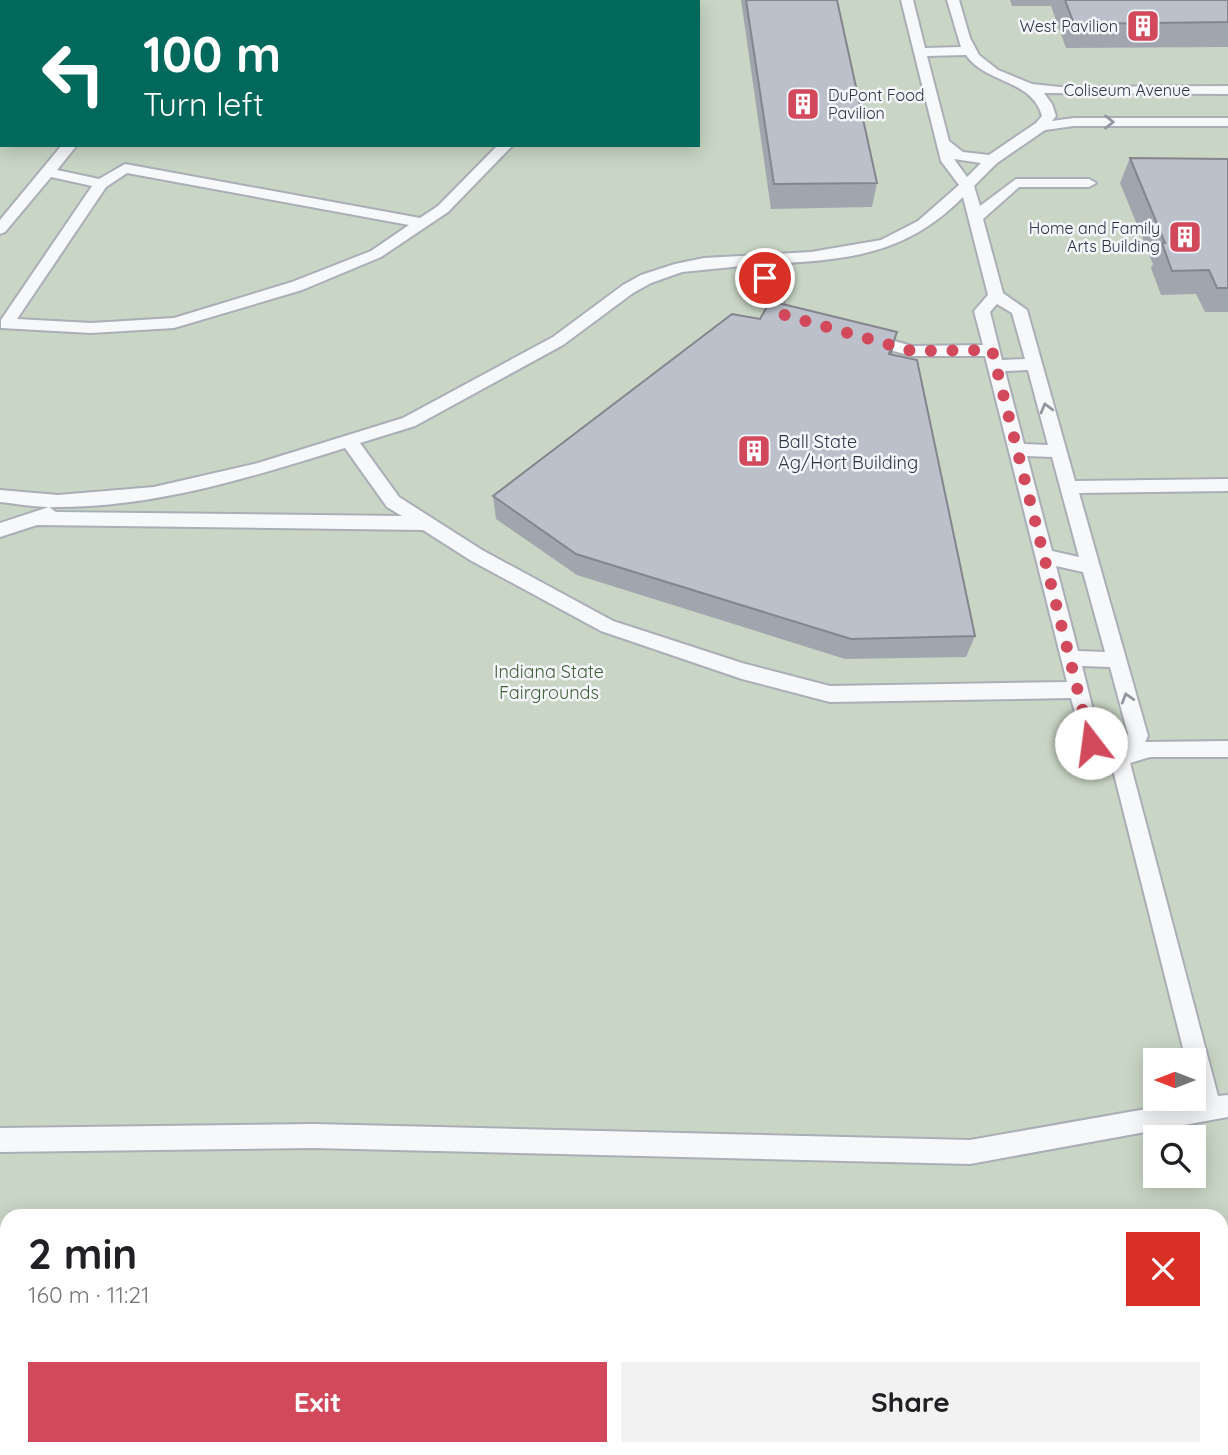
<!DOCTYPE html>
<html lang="en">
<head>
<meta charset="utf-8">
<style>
  body { margin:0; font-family:Quicksand,sans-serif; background:#f2f2f2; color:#202124; height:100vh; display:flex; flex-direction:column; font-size:26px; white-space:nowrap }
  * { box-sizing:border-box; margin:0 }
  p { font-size:23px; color:#757577 }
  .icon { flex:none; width:38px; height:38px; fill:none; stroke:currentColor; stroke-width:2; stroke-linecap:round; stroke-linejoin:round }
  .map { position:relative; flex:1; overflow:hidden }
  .sheet { position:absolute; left:0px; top:1209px; width:1228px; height:247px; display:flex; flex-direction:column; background:#fff; border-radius:21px 21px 0 0; box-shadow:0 4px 18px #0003 }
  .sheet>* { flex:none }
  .guide { position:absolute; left:0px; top:0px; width:700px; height:147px; box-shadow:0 4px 18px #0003; background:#00695c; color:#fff; overflow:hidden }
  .needle { width:46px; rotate:270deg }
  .fabs { position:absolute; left:1143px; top:1048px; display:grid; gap:14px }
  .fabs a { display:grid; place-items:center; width:63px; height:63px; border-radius:0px; background:#fff; box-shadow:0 4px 18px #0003; font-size:35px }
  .pin { position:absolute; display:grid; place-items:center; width:60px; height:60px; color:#fff; margin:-30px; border:4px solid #fff; border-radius:50%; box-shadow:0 2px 7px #0007 }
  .me { position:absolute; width:77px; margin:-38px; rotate:345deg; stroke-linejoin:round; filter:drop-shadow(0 0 5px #0008) }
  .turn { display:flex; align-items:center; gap:24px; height:147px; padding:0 28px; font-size:32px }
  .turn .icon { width:91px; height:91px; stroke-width:2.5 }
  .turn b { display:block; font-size:49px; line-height:60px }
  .round { display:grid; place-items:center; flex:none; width:74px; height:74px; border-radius:0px; background:#f2f2f2 }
  .head { display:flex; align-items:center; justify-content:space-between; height:119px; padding:0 28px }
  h1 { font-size:42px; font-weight:700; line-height:52px }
  .button { display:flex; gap:14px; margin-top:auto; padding:14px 28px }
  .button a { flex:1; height:80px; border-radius:0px; background:#d1495b; color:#fff; font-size:28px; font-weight:700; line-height:80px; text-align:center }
  .button a+a { background:#f2f2f2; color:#202124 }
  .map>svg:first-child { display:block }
  .green { fill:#c9d6c5; fill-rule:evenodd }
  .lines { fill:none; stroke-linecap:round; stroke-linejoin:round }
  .service-casing { stroke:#a9aeb7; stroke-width:4 }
  .service { fill:#f7f8fa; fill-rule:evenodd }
  .wall { fill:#a1a5ae }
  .shaded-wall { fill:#83868d }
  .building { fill:#bbc0ca; stroke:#83868d; stroke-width:2 }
  .oneway { stroke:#9196a0 }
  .route { stroke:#d1495b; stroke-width:12; stroke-dasharray:0 21.6 }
  .labels { text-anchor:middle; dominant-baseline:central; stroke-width:5; stroke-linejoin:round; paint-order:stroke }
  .far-poi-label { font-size:16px; fill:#2b3445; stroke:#f4f6f9; text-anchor:end }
  .far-street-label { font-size:16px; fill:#2b3445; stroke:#f4f6f9 }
  .poi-label { font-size:18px; fill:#2b3445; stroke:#f4f6f9; text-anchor:start }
  .park-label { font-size:18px; fill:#3f6138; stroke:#f4f6f9 }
</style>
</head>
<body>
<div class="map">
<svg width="1228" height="1455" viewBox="0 0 1228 1455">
  <rect width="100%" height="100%" fill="#e4e7ec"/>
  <!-- green -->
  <path class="green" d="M0 0H1228V1298H1222V1216H7V1308H0ZM2 2H698V145H2ZM1155 1060H1194V1099H1155ZM1155 1138H1194V1176H1155Z"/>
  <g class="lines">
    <defs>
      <g id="service">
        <polygon points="180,0 193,0 179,2"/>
        <rect x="557" y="0" width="12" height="2"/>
        <path d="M901 0H913L925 48 961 47 947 0H959L970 38 979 55 998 70 1032 84 1060 87 1228 86V94L1044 93 1052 104 1056 116 1052 121 1074 118H1228V126H1074L1045 130 997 163 974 186 980 206 1016 179H1089L1096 183 1089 187H1019L983 219 1003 293 1027 310 1075 481 1228 479V491L1079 493 1148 736 1145 742 1228 741V757H1150L1130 763 1218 1096 1228 1095V1117L970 1164 314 1148 0 1152V1128L314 1124 970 1140 1197 1100 1194 1088V1060H1186L1111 762 1085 749 1071 698 830 702 742 679 601 631 470 560 423 530 37 525 0 537V523L49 507 56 512 402 516 387 507 345 448C252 477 157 507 59 507 39 508 19 504 0 502V490L58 495 154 487 258 463 403 418 553 337 623 285 641 275 675 264 704 258 811 252 881 240 918 221 959 185 941 161ZM966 55C986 84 1032 79 1042 116L1036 123 989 155 963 152 949 141 927 56ZM954 159 981 163 967 177ZM963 197 988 295 974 311 983 345 912 346 869 334 861 339 864 343 912 356H985L1067 682 830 686 742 663 613 621 482 550 399 497 360 443 415 426 563 345 633 293 651 283 682 272 752 265 776 318 793 323 798 322 801 318 798 314 787 311 767 264C845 260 905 256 963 197ZM997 304 1012 313 1025 359 1002 360 990 312ZM1028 370 1048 445 1024 444 1005 371ZM1027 456 1052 457 1079 557 1052 551ZM1056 566 1083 572 1105 652 1078 651ZM1082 666 1110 667 1128 734 1117 746 1100 738Z"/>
        <path d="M62 145H77L57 170 99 179 125 164 420 218 438 206 498 145H513L448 212 381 257 302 290 174 328 91 333 1 328V320L92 186 51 177 5 232 0 234V220ZM127 173 409 225 371 251 292 282 174 318 91 323 17 319 106 187Z"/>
        <rect x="1222" y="1412" width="6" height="26"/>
        <polygon points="732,1449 794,1449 792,1455 732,1455"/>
      </g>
    </defs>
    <!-- service casing -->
    <use href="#service" class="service-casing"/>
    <!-- service -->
    <use href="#service" class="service"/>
  </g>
  <!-- wall -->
  <g class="wall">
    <polygon points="741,0 837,0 877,183 872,207 771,209"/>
    <polygon points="1010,0 1228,0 1228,47 1066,48 1051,6 1012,6"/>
    <polygon points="1130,158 1228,159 1228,312 1205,312 1196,294 1161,295 1151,268 1153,264 1120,183"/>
    <polygon points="760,319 897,332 892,354 975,636 966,657 845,659 577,575 496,519 493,496"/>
  </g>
  <!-- shaded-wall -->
  <polygon class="shaded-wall" points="897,332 891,355 889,354"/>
  <!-- building -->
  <g class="building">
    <polygon points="746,0 837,0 877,183 774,184"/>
    <polygon points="1065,0 1228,0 1228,22 1074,24"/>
    <polygon points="1130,158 1228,159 1228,288 1217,288 1209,270 1172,271 1162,243 1165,243"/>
    <polygon points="770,301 897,332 889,354 917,360 975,636 851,639 576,554 493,496 732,314 760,319"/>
  </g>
  <!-- one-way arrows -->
  <defs><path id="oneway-chevron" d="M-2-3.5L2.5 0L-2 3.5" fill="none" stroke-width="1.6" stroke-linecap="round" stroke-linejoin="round" transform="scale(1.75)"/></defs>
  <g class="oneway">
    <use href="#oneway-chevron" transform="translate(1109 122)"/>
    <use href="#oneway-chevron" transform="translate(1046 408) rotate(-105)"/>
    <use href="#oneway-chevron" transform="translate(1127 698) rotate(-107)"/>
  </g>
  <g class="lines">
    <!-- route -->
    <polyline class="route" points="765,278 781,314 912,351 992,350 1091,743"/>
  </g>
  <!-- icons -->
  <defs>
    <symbol id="building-square" viewBox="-11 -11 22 22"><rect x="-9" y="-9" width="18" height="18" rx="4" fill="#d1495b" stroke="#f4f6f9"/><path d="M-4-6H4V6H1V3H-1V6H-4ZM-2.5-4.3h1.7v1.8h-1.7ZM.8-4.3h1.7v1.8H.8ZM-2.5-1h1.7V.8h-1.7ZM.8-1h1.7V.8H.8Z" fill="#fff"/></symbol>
  </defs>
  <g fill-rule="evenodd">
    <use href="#building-square" x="1124" y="7" width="38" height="38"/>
    <use href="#building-square" x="784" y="85" width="38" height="38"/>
    <use href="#building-square" x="1166" y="218" width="38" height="38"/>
    <use href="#building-square" x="735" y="432" width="38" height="38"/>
  </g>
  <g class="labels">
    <!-- far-poi labels -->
    <g class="far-poi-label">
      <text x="1118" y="26">West Pavilion</text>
      <text x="828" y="95" text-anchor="start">DuPont Food<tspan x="828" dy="18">Pavilion</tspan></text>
      <text x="1160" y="228">Home and Family<tspan x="1160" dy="18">Arts Building</tspan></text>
    </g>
    <!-- far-street labels -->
    <g class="far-street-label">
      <text x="1127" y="90">Coliseum Avenue</text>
    </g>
    <!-- poi labels -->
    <g class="poi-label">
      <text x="778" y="441">Ball State<tspan x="778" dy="21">Ag/Hort Building</tspan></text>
    </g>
    <!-- park labels -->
    <g class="park-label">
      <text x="549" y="671">Indiana State<tspan x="549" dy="21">Fairgrounds</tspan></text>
    </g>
  </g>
</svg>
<div class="fabs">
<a><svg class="needle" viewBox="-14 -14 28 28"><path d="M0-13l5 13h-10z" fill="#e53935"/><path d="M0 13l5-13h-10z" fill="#757577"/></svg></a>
<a><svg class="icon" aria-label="search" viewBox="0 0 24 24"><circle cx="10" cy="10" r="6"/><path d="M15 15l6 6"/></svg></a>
</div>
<div class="pin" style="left:765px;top:278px;background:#d93025"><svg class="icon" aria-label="arrive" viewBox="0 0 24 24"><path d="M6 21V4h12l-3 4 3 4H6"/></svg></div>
<svg class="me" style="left:1091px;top:743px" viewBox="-20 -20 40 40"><circle r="19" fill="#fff"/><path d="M0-13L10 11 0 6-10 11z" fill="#d1495b"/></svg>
<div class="guide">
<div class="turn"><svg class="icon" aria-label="left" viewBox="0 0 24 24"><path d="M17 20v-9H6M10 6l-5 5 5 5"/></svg><div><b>100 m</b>Turn left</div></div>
</div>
<section class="sheet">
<div class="head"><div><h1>2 min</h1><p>160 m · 11:21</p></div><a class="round" style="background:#d93025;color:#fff"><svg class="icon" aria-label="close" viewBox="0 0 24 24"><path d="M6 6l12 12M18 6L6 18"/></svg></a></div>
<div class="button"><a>Exit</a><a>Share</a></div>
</section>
</div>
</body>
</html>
